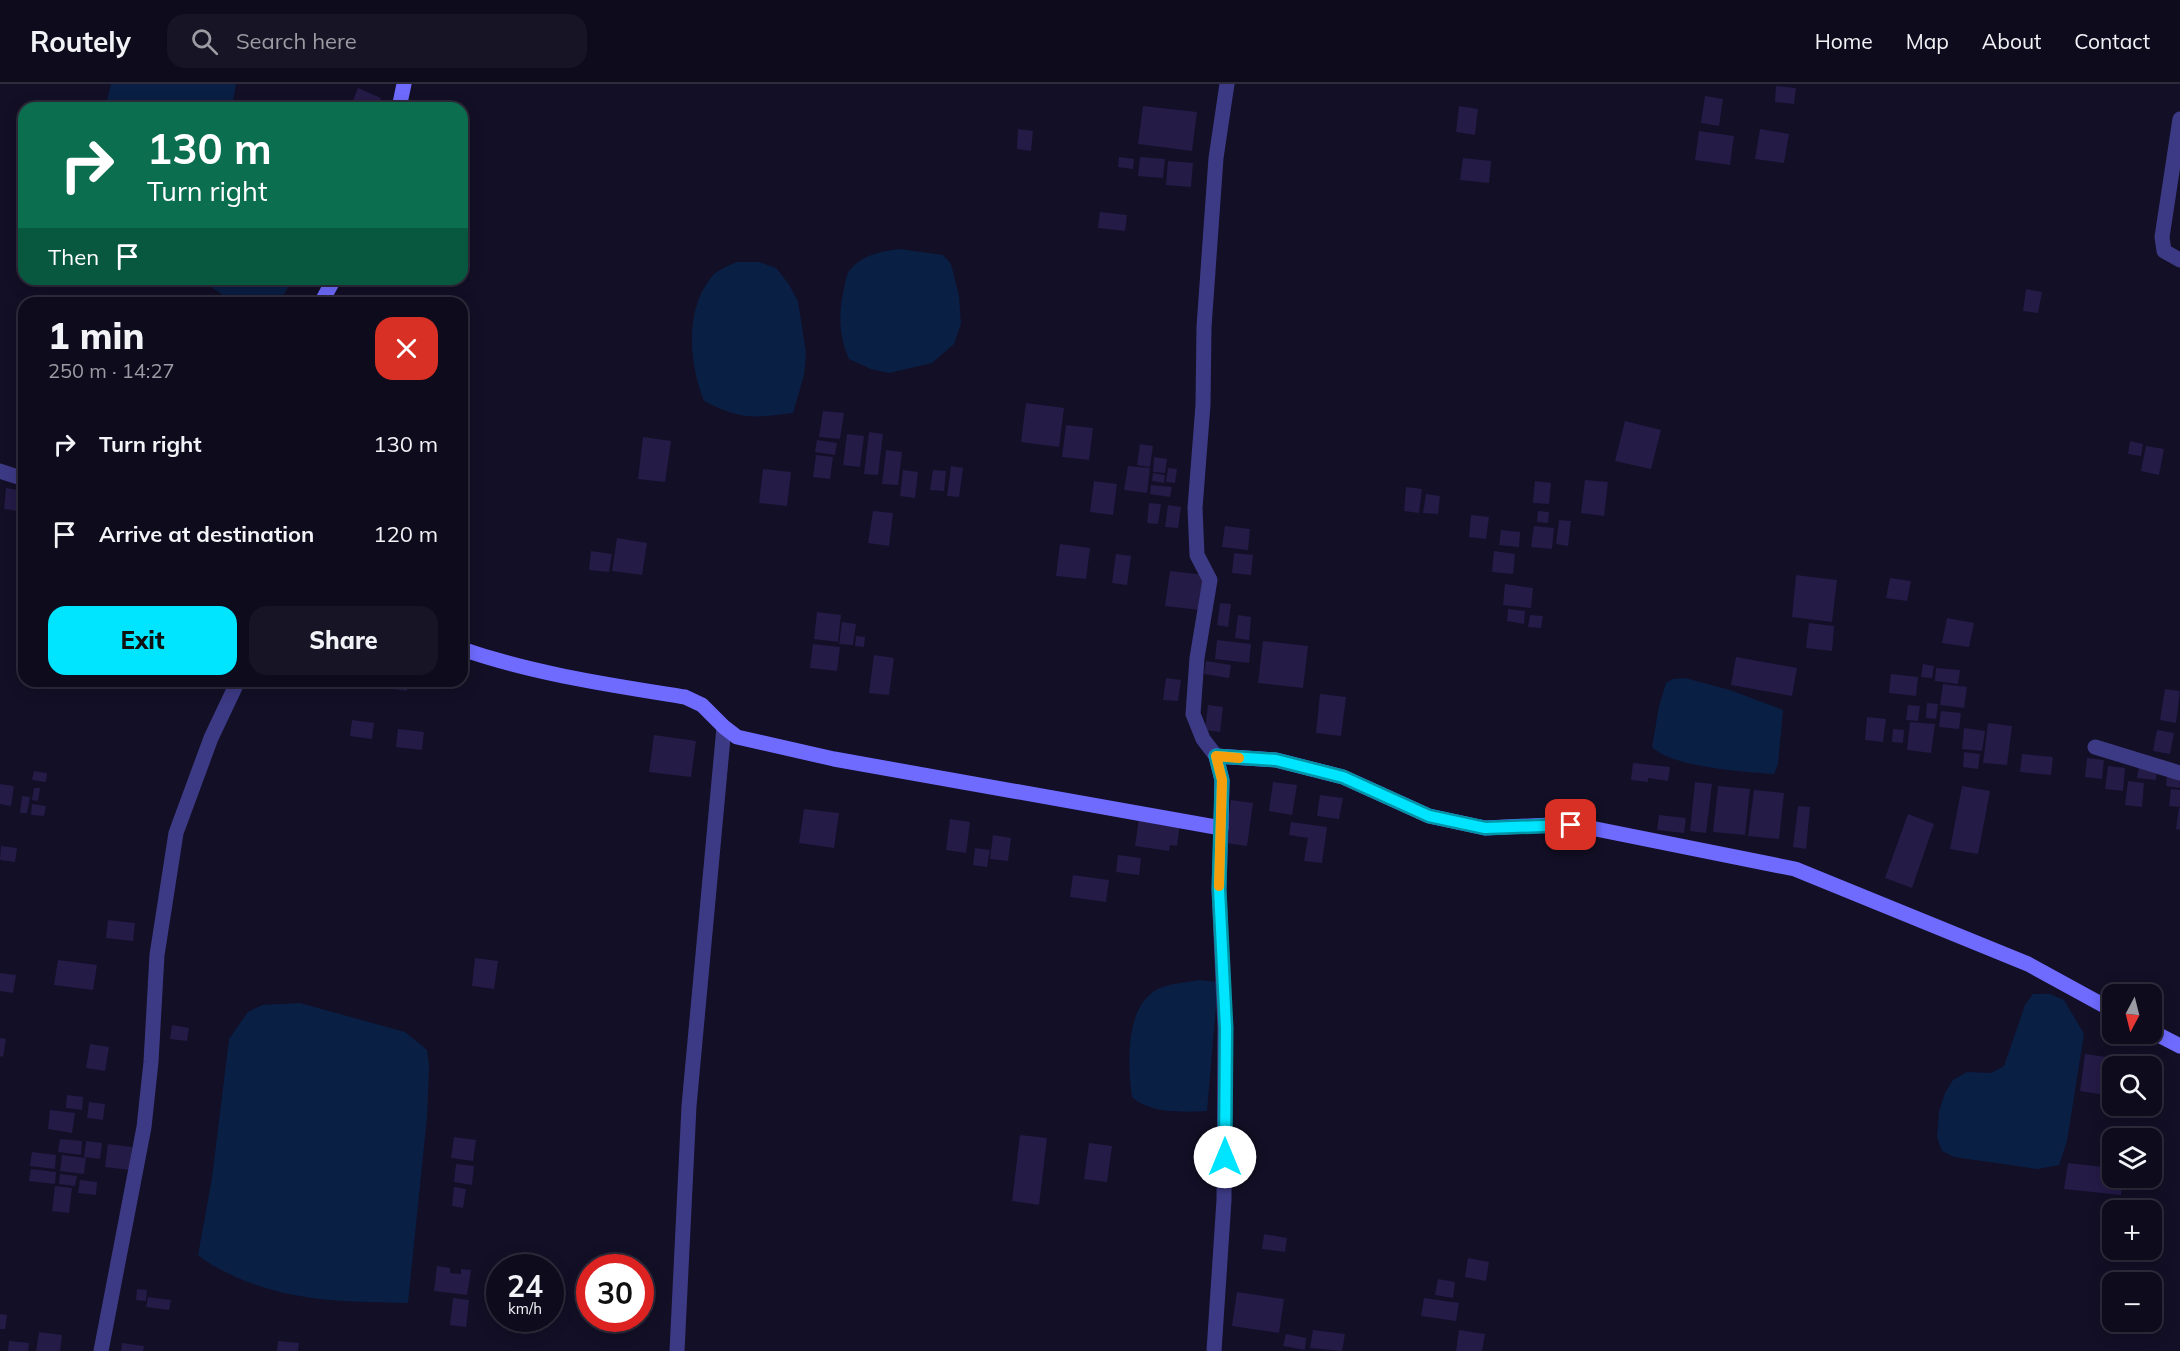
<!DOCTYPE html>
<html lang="en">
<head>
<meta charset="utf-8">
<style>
  body { margin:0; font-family:Mulish,sans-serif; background:#171425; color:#f1f3f6; height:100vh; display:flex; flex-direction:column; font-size:22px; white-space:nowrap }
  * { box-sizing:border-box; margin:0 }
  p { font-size:20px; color:#9b9ba3 }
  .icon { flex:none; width:33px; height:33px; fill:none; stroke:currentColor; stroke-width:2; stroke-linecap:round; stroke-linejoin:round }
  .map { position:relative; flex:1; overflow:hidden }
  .side { position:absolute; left:18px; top:213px; width:450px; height:390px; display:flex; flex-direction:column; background:#0e0b1c; border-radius:18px; box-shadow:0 3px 15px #0003,0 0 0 2px #2e2b3b }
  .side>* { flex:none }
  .banner { position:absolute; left:18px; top:18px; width:450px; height:183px; border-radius:18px; box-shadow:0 3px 15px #0003,0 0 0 2px #2e2b3b; background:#0b6e4f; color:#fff; overflow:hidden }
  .needle { width:39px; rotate:187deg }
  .controls { position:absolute; left:2102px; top:900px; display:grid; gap:12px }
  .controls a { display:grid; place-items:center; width:60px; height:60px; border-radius:12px; background:#0e0b1c; box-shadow:0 3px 15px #0003,0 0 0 2px #2e2b3b; font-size:30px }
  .speed { position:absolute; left:486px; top:1170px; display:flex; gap:12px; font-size:30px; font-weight:700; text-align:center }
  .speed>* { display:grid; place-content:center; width:78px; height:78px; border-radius:50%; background:#0e0b1c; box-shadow:0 3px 15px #0003,0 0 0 2px #2e2b3b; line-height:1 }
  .speed small { font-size:15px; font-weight:400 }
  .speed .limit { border:9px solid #d22; background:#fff; color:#111 }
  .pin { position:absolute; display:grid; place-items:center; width:51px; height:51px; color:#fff; margin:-26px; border-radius:12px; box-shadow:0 3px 9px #0006 }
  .me { position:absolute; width:66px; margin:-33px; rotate:0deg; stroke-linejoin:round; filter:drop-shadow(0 0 4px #0008) }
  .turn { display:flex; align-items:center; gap:21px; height:126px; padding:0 30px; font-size:27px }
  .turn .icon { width:78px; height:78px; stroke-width:2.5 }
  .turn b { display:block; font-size:42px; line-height:51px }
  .then { display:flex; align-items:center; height:57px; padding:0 30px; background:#0003; gap:12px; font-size:22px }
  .round { display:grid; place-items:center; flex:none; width:63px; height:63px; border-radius:18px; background:#171425 }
  .summary { display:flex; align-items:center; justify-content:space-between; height:102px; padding:0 30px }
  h1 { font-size:36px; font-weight:800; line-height:45px }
  .primary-button { display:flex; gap:12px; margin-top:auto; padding:12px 30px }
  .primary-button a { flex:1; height:69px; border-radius:18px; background:#00e5ff; color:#111; font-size:24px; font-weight:800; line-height:69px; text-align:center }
  .primary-button a+a { background:#171425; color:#f1f3f6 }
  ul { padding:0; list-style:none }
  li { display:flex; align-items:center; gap:18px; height:90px; padding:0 30px }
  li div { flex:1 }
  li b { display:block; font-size:22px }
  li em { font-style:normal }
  header { display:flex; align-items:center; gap:36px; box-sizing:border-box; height:84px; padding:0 30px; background:#0e0b1c; border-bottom:2px solid #2e2b3b }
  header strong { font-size:28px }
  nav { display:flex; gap:33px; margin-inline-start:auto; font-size:21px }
  .search { width:420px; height:54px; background:#171425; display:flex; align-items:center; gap:15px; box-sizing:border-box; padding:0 21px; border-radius:18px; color:#9b9ba3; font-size:22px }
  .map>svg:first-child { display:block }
  .water { fill:#0a1f44 }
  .building { fill:#241b47 }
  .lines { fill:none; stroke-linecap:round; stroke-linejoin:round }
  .street { stroke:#3d3a85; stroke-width:15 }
  .secondary { stroke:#6f6bff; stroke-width:15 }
  .route-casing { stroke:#0095a6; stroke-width:15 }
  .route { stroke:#00e5ff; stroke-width:10 }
  .slow { stroke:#f59e0b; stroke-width:10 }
</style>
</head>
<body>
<header>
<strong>Routely</strong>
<div class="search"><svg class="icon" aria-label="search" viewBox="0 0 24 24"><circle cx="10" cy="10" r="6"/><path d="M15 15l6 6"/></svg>Search here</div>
<nav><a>Home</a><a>Map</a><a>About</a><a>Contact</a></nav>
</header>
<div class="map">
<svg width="2180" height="1267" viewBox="0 0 2180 1267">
  <rect width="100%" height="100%" fill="#130f26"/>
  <!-- water -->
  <g class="water">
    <polygon points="111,0 236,0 232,24 105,24"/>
    <path d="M900 165 943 171 951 180 959 212 961 240 954 260 932 279 889 289 871 285 849 275C839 253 838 229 844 205 845 199 846 192 849 187 861 171 882 167 900 165Z"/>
    <path d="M737 178H759L776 184 788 199 798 217 806 269 804 291 793 329C753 334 741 336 704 317 690 282 684 228 710 195 716 186 728 182 737 178Z"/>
    <polygon points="205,195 293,195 283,212 268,219 234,219 207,200"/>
    <path d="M1685 594 1730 606 1783 626 1778 680 1774 690C1745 688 1671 683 1652 663L1659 622 1666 599 1673 595Z"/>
    <path d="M1199 896 1218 898 1207 1027C1183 1028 1151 1030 1132 1013 1128 983 1124 922 1158 905 1170 899 1186 899 1199 896Z"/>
    <polygon points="2033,910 2050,910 2064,916 2084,950 2067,1057 2059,1081 2038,1085 1954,1073 1942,1067 1937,1053 1939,1028 1945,1009 1953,996 1967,988 1991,989 2004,982 2025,921"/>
    <path d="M300 919 405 948 427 966 429 982 427 1033 408 1219C349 1218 293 1218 238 1194 224 1187 211 1182 198 1171L212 1094 229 955 248 928 262 921Z"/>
  </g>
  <!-- building -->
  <g class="building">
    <polygon points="1776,2 1796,4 1794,20 1775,18"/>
    <polygon points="358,4 381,14 377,24 350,24"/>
    <polygon points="1705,12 1723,15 1719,42 1701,39"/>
    <polygon points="1143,22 1197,28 1192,67 1138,60"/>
    <polygon points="1459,22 1478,25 1475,51 1456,48"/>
    <polygon points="1018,45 1033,47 1031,67 1017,65"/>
    <polygon points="1760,45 1789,50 1784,79 1755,75"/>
    <polygon points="1699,47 1734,52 1730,81 1695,76"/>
    <polygon points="1119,73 1134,75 1133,85 1118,83"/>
    <polygon points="1140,73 1165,75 1163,94 1138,92"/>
    <polygon points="1463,74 1491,77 1489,99 1460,96"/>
    <polygon points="1168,77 1193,79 1191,103 1166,101"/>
    <polygon points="1100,128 1127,131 1125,147 1098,144"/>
    <polygon points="2026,205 2042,208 2038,229 2023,227"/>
    <polygon points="1026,319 1064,324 1059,363 1021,358"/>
    <polygon points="823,327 844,329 840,355 819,353"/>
    <polygon points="1625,337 1661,346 1651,385 1615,377"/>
    <polygon points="1066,341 1093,344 1089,376 1062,373"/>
    <polygon points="869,348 883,350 878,391 864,390"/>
    <polygon points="847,350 864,352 860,383 843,381"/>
    <polygon points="643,353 671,357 665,398 638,395"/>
    <polygon points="817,356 837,359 835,371 815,368"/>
    <polygon points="2130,357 2143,360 2141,372 2128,370"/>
    <polygon points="1140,360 1153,362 1150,383 1137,381"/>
    <polygon points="2146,362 2164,365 2159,391 2141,387"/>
    <polygon points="886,366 902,368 898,401 882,400"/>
    <polygon points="816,371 833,373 830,395 813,393"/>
    <polygon points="1154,373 1167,375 1165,389 1153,388"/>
    <polygon points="951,382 963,384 959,413 947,412"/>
    <polygon points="1128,382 1150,384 1147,409 1124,406"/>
    <polygon points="1168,384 1177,385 1175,399 1166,398"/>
    <polygon points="763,385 791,388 787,422 759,419"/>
    <polygon points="903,386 918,388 915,414 900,412"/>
    <polygon points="933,386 946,387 944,407 930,406"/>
    <polygon points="1153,389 1165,391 1164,399 1152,397"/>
    <polygon points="1585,396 1608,398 1604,432 1581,429"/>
    <polygon points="1094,397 1117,400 1113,431 1090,428"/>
    <polygon points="1535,397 1551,399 1549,420 1533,419"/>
    <polygon points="1151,401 1172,403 1170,413 1150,410"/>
    <polygon points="1406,403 1422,405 1419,429 1404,427"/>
    <polygon points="6,404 24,407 24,428 4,425"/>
    <polygon points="1426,410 1440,412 1438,430 1423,429"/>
    <polygon points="1149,419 1161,420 1158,440 1147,439"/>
    <polygon points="1168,421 1181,423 1178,444 1165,443"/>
    <polygon points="873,427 893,429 889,462 868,459"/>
    <polygon points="1538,427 1549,428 1548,439 1537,438"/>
    <polygon points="1471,431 1489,433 1486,455 1469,453"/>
    <polygon points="1559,436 1571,437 1568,462 1556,460"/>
    <polygon points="1225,442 1250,445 1248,466 1222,463"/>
    <polygon points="1534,442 1554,444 1552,465 1531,463"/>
    <polygon points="1501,446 1520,448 1519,463 1499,461"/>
    <polygon points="617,454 647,459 642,491 612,487"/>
    <polygon points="1060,460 1090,464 1086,495 1056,492"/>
    <polygon points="591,467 612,470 609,488 589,486"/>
    <polygon points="1494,467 1515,470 1513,490 1492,488"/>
    <polygon points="1234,469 1253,471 1251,491 1232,489"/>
    <polygon points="1116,470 1131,472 1127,501 1112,499"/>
    <polygon points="1170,487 1205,491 1200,526 1165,522"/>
    <polygon points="1796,491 1837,496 1832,538 1792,533"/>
    <polygon points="1890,494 1911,497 1907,517 1886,514"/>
    <polygon points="1505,500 1533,504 1531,524 1503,521"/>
    <polygon points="1220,519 1231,520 1228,543 1217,541"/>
    <polygon points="1508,525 1525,527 1524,540 1507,537"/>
    <polygon points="817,528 841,531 838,558 814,555"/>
    <polygon points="1238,531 1251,533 1249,556 1235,554"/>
    <polygon points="1530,531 1543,532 1541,544 1528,543"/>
    <polygon points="1947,534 1974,539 1969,563 1942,559"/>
    <polygon points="842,538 856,540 853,561 839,560"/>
    <polygon points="1809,539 1834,542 1832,567 1806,564"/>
    <polygon points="856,552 865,553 864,563 855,562"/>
    <polygon points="1217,556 1251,560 1249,579 1215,575"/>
    <polygon points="1263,557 1308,562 1303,604 1258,599"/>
    <polygon points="813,560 840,563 837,587 810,584"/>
    <polygon points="874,571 894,574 889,611 869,609"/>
    <polygon points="1736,573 1797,584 1792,612 1731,601"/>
    <polygon points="1206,577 1231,581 1229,594 1204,590"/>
    <polygon points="1923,580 1934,582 1932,594 1921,593"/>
    <polygon points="1936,584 1960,586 1958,600 1935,597"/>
    <polygon points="1891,590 1918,593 1916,612 1889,609"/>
    <polygon points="1166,594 1181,596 1178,617 1163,616"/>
    <polygon points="386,597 408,597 407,607 385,604"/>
    <polygon points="1943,600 1967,603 1964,624 1940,621"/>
    <polygon points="2165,605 2180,607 2176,639 2160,636"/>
    <polygon points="1320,610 1346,613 1341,652 1316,649"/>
    <polygon points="1927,619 1938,620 1936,635 1926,634"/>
    <polygon points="1208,621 1223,623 1220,648 1205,646"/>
    <polygon points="1908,621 1920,622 1918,637 1906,636"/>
    <polygon points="1941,627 1961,629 1959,645 1939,643"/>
    <polygon points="1867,633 1886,635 1883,658 1865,656"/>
    <polygon points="352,636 374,639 372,655 350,652"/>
    <polygon points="1910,638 1935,640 1931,669 1907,666"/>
    <polygon points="1988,639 2012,642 2007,681 1983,679"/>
    <polygon points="1964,644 1985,647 1982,667 1962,665"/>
    <polygon points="398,645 424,648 422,666 396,663"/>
    <polygon points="1893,645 1904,646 1903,659 1892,658"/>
    <polygon points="2157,646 2174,649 2170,670 2153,667"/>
    <polygon points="654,651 696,657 691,693 649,688"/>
    <polygon points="1964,668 1980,670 1978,685 1963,683"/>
    <polygon points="2022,670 2053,673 2051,691 2020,688"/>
    <polygon points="2087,674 2104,676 2102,695 2085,693"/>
    <polygon points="1633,679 1670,683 1668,697 1648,694 1648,698 1631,696"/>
    <polygon points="2139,681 2157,683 2156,696 2137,694"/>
    <polygon points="2108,682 2125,684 2123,707 2105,705"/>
    <polygon points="34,687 47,689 46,698 32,696"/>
    <polygon points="2167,690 2180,692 2180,704 2166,702"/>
    <polygon points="2128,697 2144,699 2142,723 2125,721"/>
    <polygon points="1273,698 1297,701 1292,731 1269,727"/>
    <polygon points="1695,698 1712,700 1706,749 1690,747"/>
    <polygon points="0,700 14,702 11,722 0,720"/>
    <polygon points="1718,702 1750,705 1745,751 1713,748"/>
    <polygon points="1962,702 1990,707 1978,770 1950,765"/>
    <polygon points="34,704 40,704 38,717 32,716"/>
    <polygon points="2171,705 2180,706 2180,723 2169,722"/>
    <polygon points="1754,706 1784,709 1779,755 1748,752"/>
    <polygon points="1320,711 1343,714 1339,735 1317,732"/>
    <polygon points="22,712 30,713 27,729 20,729"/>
    <polygon points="1231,716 1253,719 1247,762 1225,759"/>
    <polygon points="32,720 46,722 44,732 31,731"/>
    <polygon points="1798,722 1810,723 1806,765 1793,763"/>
    <polygon points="2179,724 2180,724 2180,746 2176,745"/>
    <polygon points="804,725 839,729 834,764 799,759"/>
    <polygon points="1908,730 1934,740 1912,804 1885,794"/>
    <polygon points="1659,731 1686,734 1684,749 1657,746"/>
    <polygon points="1139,734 1180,739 1177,762 1170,761 1169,767 1135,762"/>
    <polygon points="950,735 970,738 966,769 946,766"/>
    <polygon points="1291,738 1327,743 1322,779 1304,777 1308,754 1289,751"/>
    <polygon points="993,751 1011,754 1008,777 990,775"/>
    <polygon points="1,762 17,764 15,778 0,776"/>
    <polygon points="975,764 990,766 987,783 973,781"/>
    <polygon points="1118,771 1141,774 1139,791 1116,788"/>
    <polygon points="1073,791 1109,796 1106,818 1070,813"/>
    <polygon points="108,836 135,839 133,857 106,854"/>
    <polygon points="475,874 498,877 494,905 472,902"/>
    <polygon points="58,876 97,881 93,906 54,901"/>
    <polygon points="0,889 16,891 13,909 0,907"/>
    <polygon points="172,941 189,944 187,957 170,955"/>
    <polygon points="0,954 6,955 3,973 0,972"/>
    <polygon points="90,960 109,963 105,987 86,984"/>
    <polygon points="2085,970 2142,978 2142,982 2112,982 2112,1012 2080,1007"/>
    <polygon points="67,1011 83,1013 82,1026 66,1024"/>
    <polygon points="89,1018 105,1020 103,1036 87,1034"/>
    <polygon points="50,1026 75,1029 72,1049 48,1045"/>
    <polygon points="1020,1051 1047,1054 1039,1121 1012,1117"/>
    <polygon points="454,1053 476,1056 473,1077 451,1074"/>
    <polygon points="60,1055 82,1057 81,1071 58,1068"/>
    <polygon points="86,1057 102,1059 100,1075 84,1073"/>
    <polygon points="1089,1059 1112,1062 1107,1098 1084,1095"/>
    <polygon points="108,1060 132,1063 129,1086 105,1083"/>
    <polygon points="32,1068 56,1071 55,1085 30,1082"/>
    <polygon points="62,1071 86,1074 84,1090 60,1087"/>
    <polygon points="2068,1079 2112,1084 2112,1094 2123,1094 2121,1111 2064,1105"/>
    <polygon points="456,1080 474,1082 472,1101 454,1098"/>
    <polygon points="31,1085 56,1088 55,1100 29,1097"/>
    <polygon points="60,1090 77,1092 75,1102 59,1100"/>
    <polygon points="80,1096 97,1098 96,1111 78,1109"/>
    <polygon points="55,1102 72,1104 69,1129 52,1127"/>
    <polygon points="454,1103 466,1105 463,1124 452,1122"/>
    <polygon points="1264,1150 1287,1154 1285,1168 1262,1165"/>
    <polygon points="1468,1174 1489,1178 1486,1197 1465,1193"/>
    <polygon points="437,1182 450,1184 450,1189 461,1190 461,1185 471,1186 467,1211 434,1207"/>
    <polygon points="1438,1195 1455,1198 1453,1214 1435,1211"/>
    <polygon points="137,1205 147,1206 146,1217 136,1216"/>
    <polygon points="1237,1208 1284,1215 1279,1249 1232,1242"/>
    <polygon points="148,1213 171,1216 169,1226 146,1223"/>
    <polygon points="453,1214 469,1216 466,1243 450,1241"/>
    <polygon points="1424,1214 1459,1219 1456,1237 1421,1232"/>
    <polygon points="0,1230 7,1231 5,1245 0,1245"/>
    <polygon points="1313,1246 1345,1250 1342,1267 1310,1264"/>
    <polygon points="1459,1246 1485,1250 1482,1267 1456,1267"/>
    <polygon points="39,1248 62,1251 60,1267 36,1267"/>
    <polygon points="1286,1250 1306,1254 1305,1266 1283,1262"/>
    <polygon points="9,1257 29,1259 28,1267 8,1267"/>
    <polygon points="278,1257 299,1259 298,1267 277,1267"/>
    <polygon points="122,1259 144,1262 143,1267 121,1267"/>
  </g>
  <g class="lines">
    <!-- street -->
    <g class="street">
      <polyline points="2180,35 2162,153 2164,167 2180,176"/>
      <polyline points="0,387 24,395"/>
      <polyline points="2095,663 2180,689"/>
      <polyline points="1216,672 1203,655 1193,630 1197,574 1210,496 1197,471 1195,424 1203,321 1204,243 1216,74 1227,0"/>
      <polyline points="101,1267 144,1043 151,978 157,871 176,749 211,654 238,597"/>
      <polyline points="677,1267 689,1022 724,643"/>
      <polyline points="1214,1267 1224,1116 1225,944 1219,805 1221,744"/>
    </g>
    <!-- secondary -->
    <g class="secondary">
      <polyline points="399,24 404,0"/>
      <polyline points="321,219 334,195"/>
      <path d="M462 565C534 590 610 601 685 613L702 621 724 643 737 653 834 675 1221 744 1222 696 1216 672 1276 676 1343 693 1429 732 1485 744 1571 740 1795 785 2028 880 2112 926"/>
      <polyline points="2151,947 2180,962"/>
    </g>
  </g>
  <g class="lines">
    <defs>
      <polyline id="route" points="1225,1073 1226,944 1219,805 1222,696 1216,672 1276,676 1343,693 1429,732 1485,744 1571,741"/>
    </defs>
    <!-- route casing -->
    <use href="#route" class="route-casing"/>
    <!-- route -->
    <use href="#route" class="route"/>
    <!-- slow -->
    <polyline class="slow" points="1219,802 1222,696 1216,672 1239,674"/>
  </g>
</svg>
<div class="controls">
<a><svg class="needle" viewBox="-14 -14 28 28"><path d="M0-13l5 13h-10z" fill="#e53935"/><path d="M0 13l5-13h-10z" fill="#9b9ba3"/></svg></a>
<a><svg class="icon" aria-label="search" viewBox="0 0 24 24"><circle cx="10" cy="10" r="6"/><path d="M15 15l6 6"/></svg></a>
<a><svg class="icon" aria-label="layers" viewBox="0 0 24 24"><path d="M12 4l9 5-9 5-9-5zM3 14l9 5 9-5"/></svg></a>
<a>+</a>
<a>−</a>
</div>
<div class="speed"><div>24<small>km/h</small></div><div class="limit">30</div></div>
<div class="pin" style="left:1571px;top:741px;background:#d93025"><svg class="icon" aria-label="arrive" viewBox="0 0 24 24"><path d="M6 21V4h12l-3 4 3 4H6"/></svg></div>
<svg class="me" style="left:1225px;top:1073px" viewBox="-20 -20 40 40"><circle r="19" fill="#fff"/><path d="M0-13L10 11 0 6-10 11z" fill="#00e5ff"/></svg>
<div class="banner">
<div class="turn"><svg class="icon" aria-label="right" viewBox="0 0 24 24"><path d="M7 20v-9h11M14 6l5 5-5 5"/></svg><div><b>130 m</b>Turn right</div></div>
<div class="then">Then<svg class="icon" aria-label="arrive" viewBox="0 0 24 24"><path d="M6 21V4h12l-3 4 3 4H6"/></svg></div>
</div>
<section class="side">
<div class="summary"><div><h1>1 min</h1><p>250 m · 14:27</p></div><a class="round" style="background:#d93025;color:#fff"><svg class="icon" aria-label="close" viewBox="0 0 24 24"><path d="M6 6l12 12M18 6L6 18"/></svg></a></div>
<ul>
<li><svg class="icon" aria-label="right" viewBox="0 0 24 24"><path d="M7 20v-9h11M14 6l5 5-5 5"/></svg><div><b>Turn right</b></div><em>130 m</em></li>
<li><svg class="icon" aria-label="arrive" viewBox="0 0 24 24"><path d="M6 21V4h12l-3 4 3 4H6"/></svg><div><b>Arrive at destination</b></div><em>120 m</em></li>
</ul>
<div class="primary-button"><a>Exit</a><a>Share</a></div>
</section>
</div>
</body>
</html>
